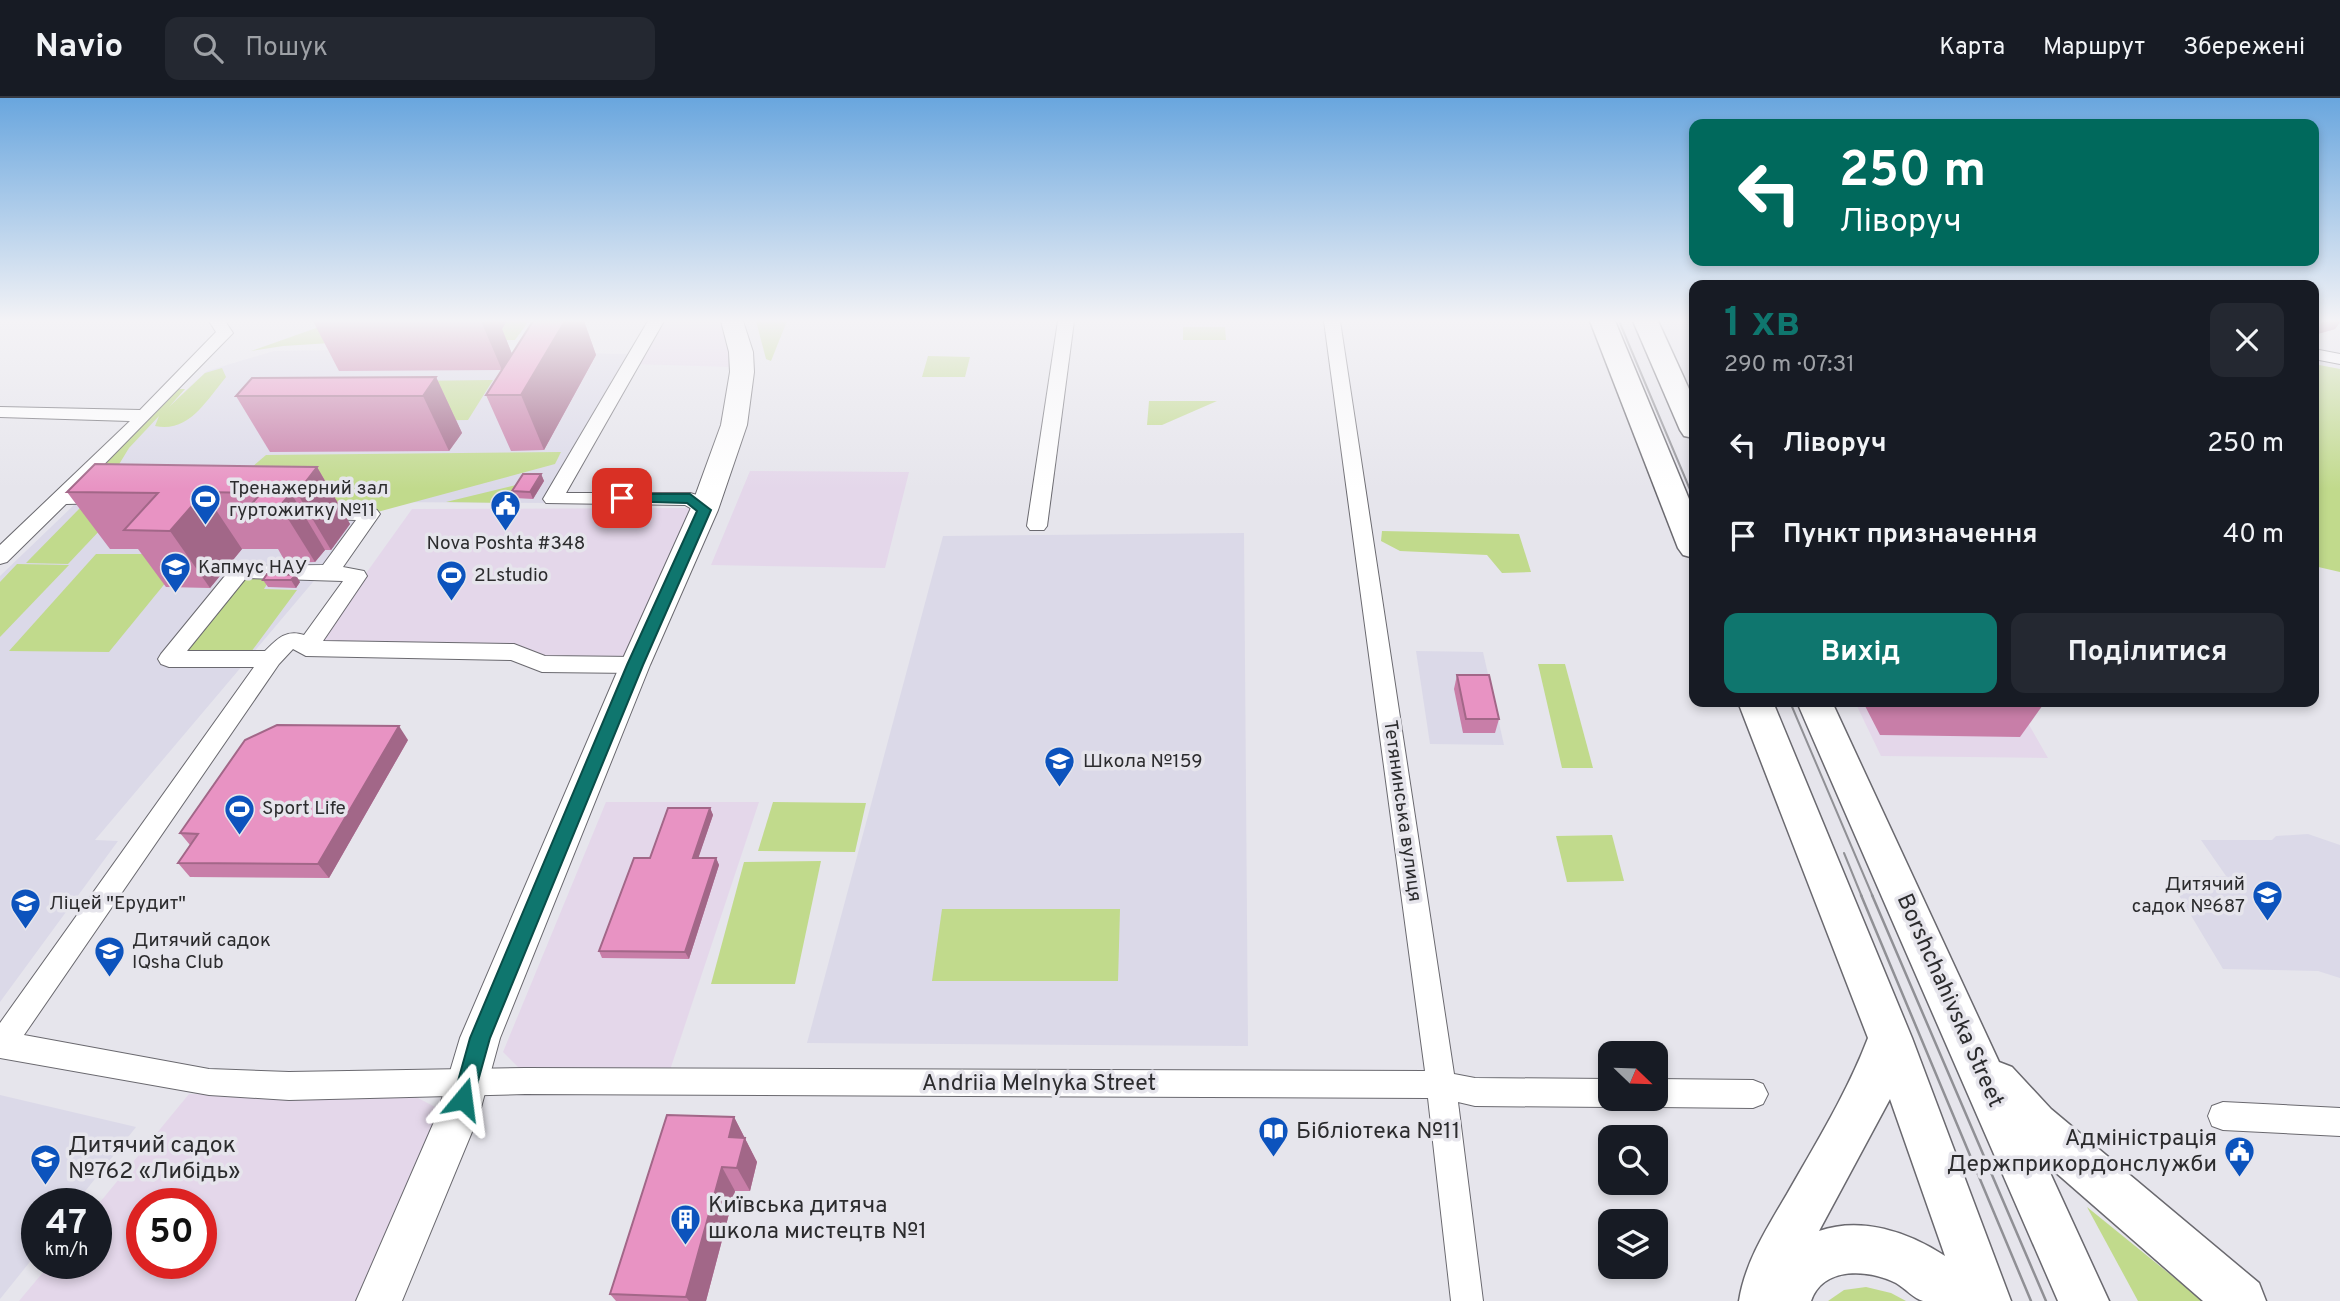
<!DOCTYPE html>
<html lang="uk">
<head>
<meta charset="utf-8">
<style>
  body { margin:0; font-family:Overpass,sans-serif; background:#242831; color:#f1f3f6; height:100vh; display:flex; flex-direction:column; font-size:26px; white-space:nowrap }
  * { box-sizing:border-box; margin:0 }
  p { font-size:23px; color:#9ea1a6 }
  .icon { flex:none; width:38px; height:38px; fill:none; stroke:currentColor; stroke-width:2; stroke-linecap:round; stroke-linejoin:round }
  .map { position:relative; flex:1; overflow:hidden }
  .panel { position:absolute; left:1689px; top:182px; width:630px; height:427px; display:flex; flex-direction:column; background:#171b24; border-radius:14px; box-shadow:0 4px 10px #0003 }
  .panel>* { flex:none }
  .hud { position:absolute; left:1689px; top:21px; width:630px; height:147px; border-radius:14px; box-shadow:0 4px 10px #0003; background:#00695c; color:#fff; overflow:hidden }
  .needle { width:46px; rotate:113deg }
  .buttons { position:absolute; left:1598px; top:943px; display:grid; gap:14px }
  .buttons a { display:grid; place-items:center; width:70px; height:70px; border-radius:14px; background:#171b24; box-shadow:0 4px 10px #0003; font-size:35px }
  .speed { position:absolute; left:21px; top:1090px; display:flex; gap:14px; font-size:35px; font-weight:700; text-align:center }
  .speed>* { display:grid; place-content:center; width:91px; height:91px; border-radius:50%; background:#171b24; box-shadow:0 4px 10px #0003; line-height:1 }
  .speed small { font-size:18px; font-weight:400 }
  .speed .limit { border:10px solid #d22; background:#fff; color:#111 }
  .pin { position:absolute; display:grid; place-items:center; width:60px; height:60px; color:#fff; margin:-30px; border-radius:14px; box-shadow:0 4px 10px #0006 }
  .me { position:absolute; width:77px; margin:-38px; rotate:16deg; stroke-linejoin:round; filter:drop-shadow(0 0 5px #0008) }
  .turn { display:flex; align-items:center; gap:24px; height:147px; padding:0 35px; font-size:32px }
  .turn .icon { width:91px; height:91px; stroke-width:2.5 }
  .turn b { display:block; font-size:49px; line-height:60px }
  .round { display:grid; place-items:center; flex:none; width:74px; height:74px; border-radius:14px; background:#242831 }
  .overview { display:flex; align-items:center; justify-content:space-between; height:119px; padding:0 35px }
  h1 { font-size:42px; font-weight:700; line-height:52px; color:#0f766e }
  .primary-button { display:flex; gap:14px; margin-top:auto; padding:14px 35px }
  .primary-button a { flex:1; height:80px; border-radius:14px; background:#0f766e; color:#fff; font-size:28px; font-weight:700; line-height:80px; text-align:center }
  .primary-button a+a { background:#242831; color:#f1f3f6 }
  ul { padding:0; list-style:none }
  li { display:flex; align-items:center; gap:21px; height:91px; padding:0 35px }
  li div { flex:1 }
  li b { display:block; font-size:26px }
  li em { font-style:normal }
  header { display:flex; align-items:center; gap:42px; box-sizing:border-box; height:98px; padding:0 35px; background:#171b24; border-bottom:2px solid #363941 }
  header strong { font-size:33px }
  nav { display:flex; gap:38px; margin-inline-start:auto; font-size:24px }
  .search { width:490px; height:63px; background:#242831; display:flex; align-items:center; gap:18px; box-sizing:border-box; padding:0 24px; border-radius:14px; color:#9ea1a6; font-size:26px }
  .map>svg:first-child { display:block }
  .commercial { fill:#e4d7ea; fill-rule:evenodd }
  .built { fill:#dbd9e8 }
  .green { fill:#c1da8c }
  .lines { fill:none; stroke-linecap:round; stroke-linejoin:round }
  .minor-casing { stroke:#6a696f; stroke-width:2 }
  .secondary-casing { stroke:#6a696f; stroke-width:2 }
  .primary-casing { stroke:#6a696f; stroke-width:3 }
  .minor { fill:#fff; fill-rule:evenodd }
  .secondary { fill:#fff; fill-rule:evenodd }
  .primary { fill:#fff; fill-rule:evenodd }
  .tram-far1 { stroke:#909095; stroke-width:2 }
  .tram { stroke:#909095; stroke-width:2.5 }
  .wall { fill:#c87ea8 }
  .shaded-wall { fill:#a26788 }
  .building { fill:#e893c3; stroke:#a26788; stroke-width:2 }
  .route { fill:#0f766e; stroke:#0a4d48; stroke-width:2 }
  .labels { text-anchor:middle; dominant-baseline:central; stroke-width:7; stroke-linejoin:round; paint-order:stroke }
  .poi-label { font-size:19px; fill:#2c2c2e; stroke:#e6e5ec; text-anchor:start }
  .street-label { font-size:19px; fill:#2c2c2e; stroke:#e6e5ec }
  .near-street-label { font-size:23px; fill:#2c2c2e; stroke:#e6e5ec }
  .near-poi-label { font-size:23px; fill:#2c2c2e; stroke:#e6e5ec; text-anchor:start }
</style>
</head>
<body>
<header>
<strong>Navio</strong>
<div class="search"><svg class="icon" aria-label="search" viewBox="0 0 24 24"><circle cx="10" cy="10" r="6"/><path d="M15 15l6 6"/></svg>Пошук</div>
<nav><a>Карта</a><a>Маршрут</a><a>Збережені</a></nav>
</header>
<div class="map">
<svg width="2340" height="1203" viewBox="0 0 2340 1203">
  <rect width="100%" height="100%" fill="#e6e5ec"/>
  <!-- commercial -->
  <g class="commercial">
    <polygon points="660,223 722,223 730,242 731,269 632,266"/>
    <polygon points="750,373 909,374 885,470 711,467"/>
    <polygon points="692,410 621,571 509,558 309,555 412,411"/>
    <polygon points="1855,604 2016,604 2048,660 1881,658"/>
    <polygon points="606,704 759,704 670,972 519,970 503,954"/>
    <path d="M189 996 416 999 437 1010 436 1029 361 1203H19L50 1166H96V1109ZM142 1106H201V1166H142Z"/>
  </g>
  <!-- built -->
  <g class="built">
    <polygon points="342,252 630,256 548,405 377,404 340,452 95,742 118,743 0,904 0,478 76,405 63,405 207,273 274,253"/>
    <polygon points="1244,435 1248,948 807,945 943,438"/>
    <polygon points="1416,553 1483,554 1504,647 1430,646"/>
    <polygon points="2308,736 2340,747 2340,880 2318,873 2223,871 2168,779 2226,778 2201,742 2272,742 2276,738"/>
    <polygon points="0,997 136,1029 75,1106 37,1106 37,1155 0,1201"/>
  </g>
  <!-- green -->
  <g class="green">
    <polygon points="336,223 529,223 515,242 394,241 283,248 251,253"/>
    <polygon points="756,223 787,223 771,263 766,261"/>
    <polygon points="1183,229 1225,229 1226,242 1183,242"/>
    <polygon points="928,258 970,259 965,279 922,279"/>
    <polygon points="2314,266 2340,271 2340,474 2314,468"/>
    <path d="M222 270 226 279C206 303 189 335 155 328L159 318 129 350 118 368 73 394 177 291H185L169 309 205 275Z"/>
    <polygon points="493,282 468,322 295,324 326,284"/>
    <polygon points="1149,303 1217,303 1162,327 1147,327"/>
    <polygon points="561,354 555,366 370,416 258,414 244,376 266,357"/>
    <polygon points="516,387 506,405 446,404"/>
    <polygon points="80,410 120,411 68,466 26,465"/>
    <polygon points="1382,433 1519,436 1531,474 1502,475 1487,457 1400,453 1381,443"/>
    <polygon points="96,456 189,456 109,554 9,553"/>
    <polygon points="17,466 69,467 0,539 0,484"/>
    <polygon points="243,477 272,478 264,491 297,492 251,554 181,556"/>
    <polygon points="1538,566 1565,566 1593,670 1562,670"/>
    <polygon points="773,704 866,705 855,754 758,753"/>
    <polygon points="1612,737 1624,783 1567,784 1556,738"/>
    <polygon points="821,763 795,886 711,886 744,764"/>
    <polygon points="942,811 1120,811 1118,883 932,883"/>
    <polygon points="2087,1109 2203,1203 2138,1203"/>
    <polygon points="1866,1189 1891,1195 1906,1203 1828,1203 1844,1192"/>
  </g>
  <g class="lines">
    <defs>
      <g id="minor">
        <polygon points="209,223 225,223 233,235 77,394 110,397 113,401 110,405 66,406 7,464 0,466 0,447 130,323 0,319 0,309 140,312 216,234"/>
        <polygon points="648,223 664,223 566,395 690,395 697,397 714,412 711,416 704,418 685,407 546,405 543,401"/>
        <polygon points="1058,223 1074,223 1047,428 1044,432 1030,432 1027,428"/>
        <path d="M1324 223H1340L1454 976 1475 980 1610 981V1001H1622L1620 1005 1610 1009 1475 1008 1458 1004 1483 1203H1451L1428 1000 525 996 289 1002 209 997 0 960V925L254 569H169L161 566 158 561 161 556 233 468 323 467 356 422 308 420 305 416 308 412 370 410 377 412 380 416 343 469 364 473 367 478 323 543 514 546 545 558 635 559 643 562 646 567 643 572 635 575 542 574 511 562 306 558 293 551 279 566 24 937 209 971 289 974 525 970 1425 973ZM246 480 343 483 304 537C286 531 277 541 265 553H187Z"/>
        <polygon points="2314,251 2340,256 2340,266 2314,261"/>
        <polygon points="1656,981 1753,982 1763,986 1768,996 1763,1006 1753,1010 1656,1009 1646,1005 1644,1001 1656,1001"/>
        <polygon points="2223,1004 2340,1010 2340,1038 2223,1032 2212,1028 2208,1018 2212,1008"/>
      </g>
      <polygon id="secondary" points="721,223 743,223 753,254 754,274 747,327 718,412 650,567 500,940 479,1017 402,1203 356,1203 437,1017 460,940 620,567 690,412 721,327 730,274 729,254"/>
      <g id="primary">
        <polygon points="1590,223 1615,223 1694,413 1694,460 1683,457 1678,450"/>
        <polygon points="1633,223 1658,223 1694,302 1694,340 1684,338 1680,332"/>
        <path d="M1738 604H1773L1912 940 2011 1203C1990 1203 1942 1203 1923 1203 1914 1201 1905 1190 1896 1185 1869 1171 1823 1168 1811 1203H1739C1745 1164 1767 1130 1787 1096 1816 1045 1847 995 1868 940ZM1890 1001 1945 1158C1909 1134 1861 1118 1819 1133Z"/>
        <polygon points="1797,604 1832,604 1999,964 2012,969 2051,1011 2259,1185 2266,1203 2203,1203 2046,1066 2109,1203 2058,1203"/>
      </g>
    </defs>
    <!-- minor casing -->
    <use href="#minor" class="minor-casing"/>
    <!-- secondary casing -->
    <use href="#secondary" class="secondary-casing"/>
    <!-- primary casing -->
    <use href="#primary" class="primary-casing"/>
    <!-- minor -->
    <use href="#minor" class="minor"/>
    <!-- secondary -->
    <use href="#secondary" class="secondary"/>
    <!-- primary -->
    <use href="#primary" class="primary"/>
    <!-- tram-far1 -->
    <g class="tram-far1">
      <polyline points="1619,223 1694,401"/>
      <polyline points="1790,604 1873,799"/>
      <polyline points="1844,755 1862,799"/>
    </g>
    <!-- tram -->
    <g class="tram">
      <polyline points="1861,797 2031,1203"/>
      <polyline points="1872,797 2046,1203"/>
    </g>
  </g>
  <!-- wall -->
  <g class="wall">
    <polygon points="313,223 505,223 506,224 502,231 512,256 533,223 584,223 596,257 544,352 511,353 486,297 502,272 339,273"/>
    <polygon points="2314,223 2340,223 2335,231 2314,237"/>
    <polygon points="436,279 462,335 449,353 270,354 236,298"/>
    <polygon points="317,369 350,426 331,452 325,452 315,464 286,465 278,451 242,451 210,490 166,489 138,451 110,451 67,394"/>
    <polygon points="541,376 544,383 533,401 515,400 512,393"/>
    <polygon points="267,476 300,484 296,490 268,489 263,482"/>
    <polygon points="1457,577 1499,621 1495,635 1463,635 1454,591"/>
    <polygon points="1863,604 2045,604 2020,639 1880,637"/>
    <polygon points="408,642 329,780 190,779 178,765 190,747 180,735"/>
    <polygon points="710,710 713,717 698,760 716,760 719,767 689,861 602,860 599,853 650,760"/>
    <polygon points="734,1019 757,1064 750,1093 735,1093 706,1203 616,1203 610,1196"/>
  </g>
  <!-- shaded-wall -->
  <g class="shaded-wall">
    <polygon points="481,223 505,223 506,224 502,231 512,256 502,272"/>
    <polygon points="565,223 584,223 596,257 544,352 521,297"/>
    <polygon points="2326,223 2340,223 2340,224 2335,231 2314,237 2322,224"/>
    <polygon points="436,279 462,335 449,353 423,298"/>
    <polygon points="317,369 350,426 331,452 297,395"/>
    <polygon points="541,376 544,383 533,401 530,394"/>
    <polygon points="204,394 242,451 210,490 170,433"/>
    <polygon points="291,395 325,452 315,464 280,408"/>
    <polygon points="296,477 300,484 296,490 291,482"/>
    <polygon points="399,628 408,642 329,780 318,766"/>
    <polygon points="710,710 713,717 696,767 693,760"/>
    <polygon points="716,760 719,767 689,861 685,854"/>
    <polygon points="734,1019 757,1064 750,1093 737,1070 729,1039"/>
    <polygon points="722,1069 735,1093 706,1203 689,1203 686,1199"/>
  </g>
  <!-- building -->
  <g class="building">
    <polygon points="533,223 565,223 521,297 486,297"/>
    <polygon points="436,279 423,298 236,298 252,280"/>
    <polygon points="95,366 317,369 297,395 291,395 280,408 250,408 261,395 204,394 170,433 124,432 158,395 67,394"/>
    <polygon points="523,376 541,376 530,394 512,393"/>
    <polygon points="267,476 296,477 291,482 263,482"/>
    <polygon points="1457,577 1489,577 1499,621 1466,621"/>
    <polygon points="277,627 399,628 318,766 178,765 198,736 180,735 245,642"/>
    <polygon points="668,710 710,710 693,760 716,760 685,854 599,853 634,760 650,760"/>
    <polygon points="667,1017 734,1019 729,1039 745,1040 737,1070 722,1069 686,1199 610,1196"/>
  </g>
  <!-- sky -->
  <linearGradient id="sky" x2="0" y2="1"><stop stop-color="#69a6de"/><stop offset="0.57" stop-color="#f4f3f6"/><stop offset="1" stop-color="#f4f3f6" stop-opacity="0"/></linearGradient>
  <rect width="2340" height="391" fill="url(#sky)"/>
  <!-- route -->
  <polygon class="route" points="622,396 690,396 711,412 643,567 490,940 473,1001 470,1008 463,1010 456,1008 453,1001 470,940 627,567 697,413 687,405 617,403 615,400"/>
  <!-- icons -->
  <defs>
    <symbol id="stadium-pin" viewBox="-11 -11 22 30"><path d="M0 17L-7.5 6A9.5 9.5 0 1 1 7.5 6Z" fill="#0c53bd" stroke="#e6e5ec"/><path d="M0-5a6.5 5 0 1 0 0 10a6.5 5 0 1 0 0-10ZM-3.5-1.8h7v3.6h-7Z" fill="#fff"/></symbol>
    <symbol id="civic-pin" viewBox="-11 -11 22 30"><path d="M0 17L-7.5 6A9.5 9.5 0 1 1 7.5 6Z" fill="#0c53bd" stroke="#e6e5ec"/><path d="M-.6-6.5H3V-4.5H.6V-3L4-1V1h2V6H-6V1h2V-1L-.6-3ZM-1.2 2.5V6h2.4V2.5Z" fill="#fff"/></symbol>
    <symbol id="university-pin" viewBox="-11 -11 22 30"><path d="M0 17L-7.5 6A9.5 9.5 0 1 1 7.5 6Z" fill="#0c53bd" stroke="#e6e5ec"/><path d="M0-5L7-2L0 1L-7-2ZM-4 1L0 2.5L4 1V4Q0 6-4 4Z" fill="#fff"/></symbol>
    <symbol id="school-pin" viewBox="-11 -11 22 30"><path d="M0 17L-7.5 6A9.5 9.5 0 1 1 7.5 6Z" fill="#0c53bd" stroke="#e6e5ec"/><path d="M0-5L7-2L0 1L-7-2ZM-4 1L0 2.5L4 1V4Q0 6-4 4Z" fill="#fff"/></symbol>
    <symbol id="library-pin" viewBox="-11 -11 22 30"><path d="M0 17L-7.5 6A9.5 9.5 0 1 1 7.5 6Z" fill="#0c53bd" stroke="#e6e5ec"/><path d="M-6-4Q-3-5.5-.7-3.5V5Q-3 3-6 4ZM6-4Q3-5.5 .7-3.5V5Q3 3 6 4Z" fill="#fff"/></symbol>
    <symbol id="building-pin" viewBox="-11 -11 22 30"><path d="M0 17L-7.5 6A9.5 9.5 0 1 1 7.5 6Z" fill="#0c53bd" stroke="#e6e5ec"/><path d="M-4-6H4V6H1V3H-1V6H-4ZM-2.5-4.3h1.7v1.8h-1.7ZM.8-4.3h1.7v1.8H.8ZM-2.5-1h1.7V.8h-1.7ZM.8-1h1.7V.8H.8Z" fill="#fff"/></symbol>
  </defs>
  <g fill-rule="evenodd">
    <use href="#stadium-pin" x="188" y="384" width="35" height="47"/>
    <use href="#civic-pin" x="488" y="390" width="35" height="47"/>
    <use href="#university-pin" x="158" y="452" width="35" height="47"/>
    <use href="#stadium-pin" x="434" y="460" width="35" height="47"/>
    <use href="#school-pin" x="1042" y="646" width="35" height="47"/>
    <use href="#stadium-pin" x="222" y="694" width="35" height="47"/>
    <use href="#school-pin" x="2250" y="780" width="35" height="47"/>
    <use href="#school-pin" x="8" y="788" width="35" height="47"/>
    <use href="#school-pin" x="92" y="836" width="35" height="47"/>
    <use href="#library-pin" x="1256" y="1016" width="35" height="47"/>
    <use href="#civic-pin" x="2222" y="1036" width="35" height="47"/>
    <use href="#school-pin" x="28" y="1044" width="35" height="47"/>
    <use href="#building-pin" x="668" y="1104" width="35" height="47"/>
  </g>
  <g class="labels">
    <!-- poi labels -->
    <g class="poi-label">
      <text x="229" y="391">Тренажерний зал<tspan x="229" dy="22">гуртожитку №11</tspan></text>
      <text x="506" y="446" text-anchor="middle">Nova Poshta #348</text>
      <text x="198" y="470">Капмус НАУ</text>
      <text x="474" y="478">2Lstudio</text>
      <text x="1083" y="664">Школа №159</text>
      <text x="262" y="711">Sport Life</text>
      <text x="2245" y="787" text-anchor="end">Дитячий<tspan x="2245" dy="22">садок №687</tspan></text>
      <text x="49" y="806">Ліцей "Ерудит"</text>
      <text x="132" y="843">Дитячий садок<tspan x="132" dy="22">IQsha Club</tspan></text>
    </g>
    <!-- street labels -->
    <g class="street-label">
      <text transform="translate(1402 713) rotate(82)">Тетянинська вулиця</text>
    </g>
    <!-- near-street labels -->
    <g class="near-street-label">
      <text transform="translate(1949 903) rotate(66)">Borshchahivska Street</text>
      <text x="1039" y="986">Andriia Melnyka Street</text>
    </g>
    <!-- near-poi labels -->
    <g class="near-poi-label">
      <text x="1296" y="1034">Бібліотека №11</text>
      <text x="2217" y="1041" text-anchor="end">Адміністрація<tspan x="2217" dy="26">Держприкордонслужби</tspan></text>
      <text x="68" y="1048">Дитячий садок<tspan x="68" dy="26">№762 «Либідь»</tspan></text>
      <text x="708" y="1108">Київська дитяча<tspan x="708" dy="26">школа мистецтв №1</tspan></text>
    </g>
  </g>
</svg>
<div class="buttons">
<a><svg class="needle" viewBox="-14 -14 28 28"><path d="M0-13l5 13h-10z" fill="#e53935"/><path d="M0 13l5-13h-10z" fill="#9ea1a6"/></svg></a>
<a><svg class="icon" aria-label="search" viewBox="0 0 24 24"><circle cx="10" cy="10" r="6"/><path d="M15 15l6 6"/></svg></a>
<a><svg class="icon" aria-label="layers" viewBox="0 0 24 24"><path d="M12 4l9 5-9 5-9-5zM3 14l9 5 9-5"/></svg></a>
</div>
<div class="speed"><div>47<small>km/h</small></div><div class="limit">50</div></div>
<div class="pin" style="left:622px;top:400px;background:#d93025"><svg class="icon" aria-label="arrive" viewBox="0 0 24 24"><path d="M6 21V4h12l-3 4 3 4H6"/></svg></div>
<svg class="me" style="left:463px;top:1001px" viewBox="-20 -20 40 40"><path d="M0-17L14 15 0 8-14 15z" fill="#0f766e" stroke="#fff" stroke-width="4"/></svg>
<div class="hud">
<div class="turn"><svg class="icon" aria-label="left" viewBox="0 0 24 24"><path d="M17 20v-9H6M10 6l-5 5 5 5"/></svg><div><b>250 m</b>Ліворуч</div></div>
</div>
<section class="panel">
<div class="overview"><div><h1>1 хв</h1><p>290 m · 07:31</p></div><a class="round"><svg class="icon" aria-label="close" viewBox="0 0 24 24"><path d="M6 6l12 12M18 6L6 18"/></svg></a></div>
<ul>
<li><svg class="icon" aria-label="left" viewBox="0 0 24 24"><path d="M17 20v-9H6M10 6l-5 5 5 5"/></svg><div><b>Ліворуч</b></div><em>250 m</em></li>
<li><svg class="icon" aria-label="arrive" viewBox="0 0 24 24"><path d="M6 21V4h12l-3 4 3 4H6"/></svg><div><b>Пункт призначення</b></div><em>40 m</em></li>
</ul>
<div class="primary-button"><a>Вихід</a><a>Поділитися</a></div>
</section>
</div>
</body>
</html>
